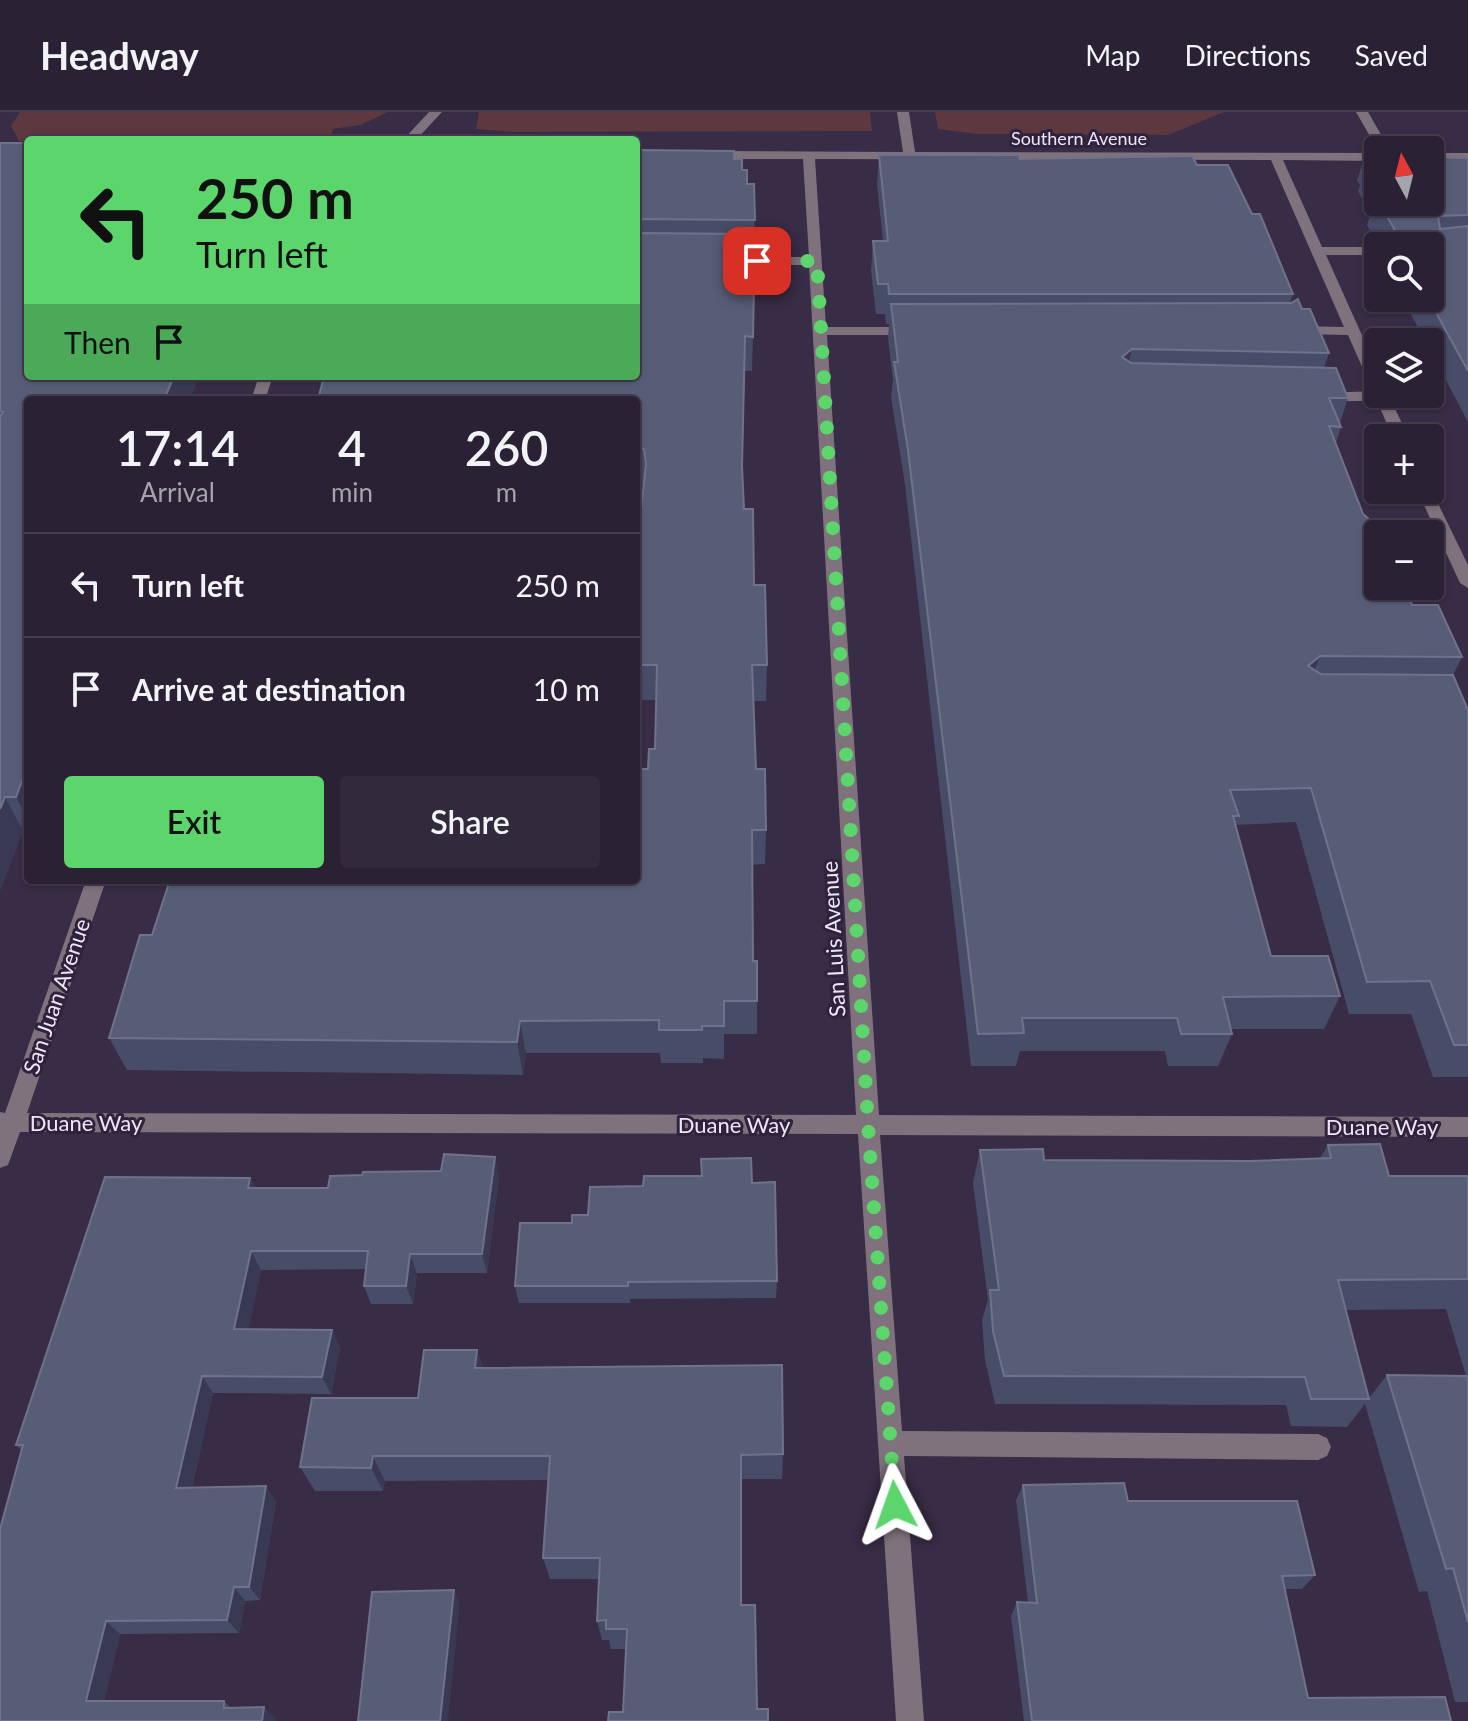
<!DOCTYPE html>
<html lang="en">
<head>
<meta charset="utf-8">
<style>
  body { margin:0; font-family:Lato,sans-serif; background:#32293c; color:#f1f3f6; height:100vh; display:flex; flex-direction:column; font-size:30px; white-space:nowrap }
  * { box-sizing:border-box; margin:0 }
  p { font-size:26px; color:#a5a3ac }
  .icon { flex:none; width:44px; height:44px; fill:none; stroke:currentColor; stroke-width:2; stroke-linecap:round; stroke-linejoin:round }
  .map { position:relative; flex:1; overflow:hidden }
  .sheet { position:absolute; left:24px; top:284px; width:616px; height:488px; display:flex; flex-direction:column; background:#2a2134; border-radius:8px; box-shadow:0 2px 6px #0004,0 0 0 2px #463e4f }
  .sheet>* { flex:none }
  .top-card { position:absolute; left:24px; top:24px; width:616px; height:244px; border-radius:8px; box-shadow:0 2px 6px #0004,0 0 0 2px #463e4f; background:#5dd56d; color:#111; overflow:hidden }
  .needle { width:52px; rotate:353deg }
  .buttons { position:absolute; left:1364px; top:24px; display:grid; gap:16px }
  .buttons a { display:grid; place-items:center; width:80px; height:80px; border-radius:8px; background:#2a2134; box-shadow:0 2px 6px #0004,0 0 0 2px #463e4f; font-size:40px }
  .pin { position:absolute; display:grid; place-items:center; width:68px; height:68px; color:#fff; margin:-34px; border-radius:16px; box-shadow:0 4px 12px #0006 }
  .me { position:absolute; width:88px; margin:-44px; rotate:356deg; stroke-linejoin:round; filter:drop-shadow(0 0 6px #0008) }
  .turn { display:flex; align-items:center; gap:28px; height:168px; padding:0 40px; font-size:36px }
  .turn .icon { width:104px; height:104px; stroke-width:2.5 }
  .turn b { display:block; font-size:56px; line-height:68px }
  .then { display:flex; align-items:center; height:76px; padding:0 40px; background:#0003; gap:16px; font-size:30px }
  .eta { display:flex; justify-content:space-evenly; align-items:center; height:136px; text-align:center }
  .eta b { font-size:48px; font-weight:600; line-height:56px }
  .primary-button { display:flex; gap:16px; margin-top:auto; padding:16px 40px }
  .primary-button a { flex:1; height:92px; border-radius:8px; background:#5dd56d; color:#111; font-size:32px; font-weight:600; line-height:92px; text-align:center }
  .primary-button a+a { background:#32293c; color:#f1f3f6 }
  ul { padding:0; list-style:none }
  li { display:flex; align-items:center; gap:24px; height:104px; padding:0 40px; border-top:2px solid #463e4f }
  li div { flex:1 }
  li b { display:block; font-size:30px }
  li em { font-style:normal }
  header { display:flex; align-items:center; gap:48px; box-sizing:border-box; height:112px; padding:0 40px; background:#2a2134; border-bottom:2px solid #463e4f }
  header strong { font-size:38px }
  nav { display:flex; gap:44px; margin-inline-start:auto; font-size:28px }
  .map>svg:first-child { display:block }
  .green { fill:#5e383f }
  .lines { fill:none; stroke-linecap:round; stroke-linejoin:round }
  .minor { fill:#80727c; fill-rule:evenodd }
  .wall { fill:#474d68; fill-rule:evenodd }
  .shaded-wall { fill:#393954 }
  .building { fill:#585d77; stroke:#70728b; stroke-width:2 }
  .route { stroke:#5dd56d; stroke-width:14; stroke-dasharray:0 25.2 }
  .labels { text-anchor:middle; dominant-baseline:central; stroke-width:6; stroke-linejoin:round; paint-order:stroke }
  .far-street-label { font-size:18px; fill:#ede6f7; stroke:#2e223c }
  .street-label { font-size:22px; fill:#ede6f7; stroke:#2e223c }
</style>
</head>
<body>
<header>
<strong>Headway</strong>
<nav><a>Map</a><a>Directions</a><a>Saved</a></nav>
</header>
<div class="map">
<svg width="1468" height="1609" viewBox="0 0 1468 1609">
  <rect width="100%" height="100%" fill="#382c46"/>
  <!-- green -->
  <g class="green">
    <polygon points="20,0 388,0 360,13 333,17 330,27 28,29 19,29 11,14"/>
    <polygon points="479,0 870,0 872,19 513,20 476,17"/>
    <polygon points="935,0 1224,0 1168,23 977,22 938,17"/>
  </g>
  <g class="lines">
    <!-- minor -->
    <g class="minor">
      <polygon points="429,0 442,0 416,28 403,28"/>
      <polygon points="897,0 909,0 915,40 1378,41 1378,49 1283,48 1322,135 1378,135 1378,143 1326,143 1378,259 1378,282 1388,282 1409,326 1393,326 1377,289 1323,289 1316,285 1323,281 1376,279 1371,275 1348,223 1295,222 1288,218 1295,214 1344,215 1271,48 815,47 826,215 915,215 922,219 915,223 827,223 879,1003 1468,1005 1468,1025 880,1023 902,1319 1318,1322 1327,1326 1331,1335 1327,1344 1318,1348 904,1344 924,1609 896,1609 858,1022 20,1020 8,1053 0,1056 0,1000 5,1001 86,768 106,768 27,1001 856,1003 809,153 729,153 722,149 729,145 809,145 803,47 708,47 702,43 708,39 903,40"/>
      <polygon points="1356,0 1368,0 1390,38 1378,38"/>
      <rect x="1430" y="41" width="38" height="8"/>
      <polygon points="259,264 273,264 265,288 251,288"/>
      <polygon points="1430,375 1468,453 1468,476 1460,471 1417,378 1430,378"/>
    </g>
  </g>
  <!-- wall -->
  <g class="wall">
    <polygon points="0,31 28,264 199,264 189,288 28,288 28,719 23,719 0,778"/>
    <polygon points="636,38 734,47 742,58 747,72 754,72 755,156 752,259 745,259 742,365 744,397 767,553 766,589 754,589 756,657 766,718 765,752 752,753 753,849 757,889 757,922 724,922 724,947 703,946 703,951 661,951 660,941 526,941 523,963 127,958 109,926 152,823 648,657 655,637 656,588 636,588 636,444 644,373 636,373"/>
    <polygon points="1366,41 1378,41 1378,90 1430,90 1468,46 1468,310 1430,238 1430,230 1426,230 1402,186 1430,186 1430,134 1379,134 1367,113 1370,104 1358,79 1360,73 1357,68"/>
    <polygon points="879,43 1020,47 1197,53 1293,182 1290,191 1302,197 1329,241 1324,256 1348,286 1340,311 1341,315 1336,331 1363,402 1412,493 1462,545 1453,563 1468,598 1468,965 1433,965 1411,902 1349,902 1296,710 1235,713 1271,844 1340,884 1324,917 1231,917 1232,922 1218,954 1168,954 1165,939 1020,939 1016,954 971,954 905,373 891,285 893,268 888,226 889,212 886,212 885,202 876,202 871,159 873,129 883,129 877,72"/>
    <path d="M1328 1033 1389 1064H1468V1590H1455L1427 1479 1419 1480 1365 1292 1347 1315 1291 1314 1286 1293 995 1292 985 1248 982 1208 988 1188 973 1071 980 1038 1044 1048 1250 1049 1320 1046ZM1446 1197 1466 1264 1387 1263 1369 1286 1346 1198Z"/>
    <polygon points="499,1064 487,1161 417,1161 413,1192 371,1192 364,1174 366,1157 261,1158 248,1217 332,1218 340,1236 331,1282 213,1281 192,1375 276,1389 260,1488 245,1489 239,1521 120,1522 104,1589 224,1589 231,1596 276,1607 0,1609 22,1339 16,1333 250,1066 255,1076 328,1076"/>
    <polygon points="752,1071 777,1169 776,1186 630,1187 630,1191 519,1191 515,1174 588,1103 643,1074"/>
    <polygon points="477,1238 483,1256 783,1342 782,1367 741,1367 623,1600 626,1537 611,1537 609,1528 602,1528 597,1509 599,1467 550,1467 543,1446 549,1368 385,1369 383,1379 315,1379 300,1355 418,1286"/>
    <polygon points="1023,1373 1128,1389 1315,1463 1302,1477 1285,1477 1308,1586 1451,1609 1024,1609 1011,1504 1017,1490 1028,1491 1016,1388"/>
  </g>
  <!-- shaded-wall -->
  <g class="shaded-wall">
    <polygon points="1132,237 1124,272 1122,245"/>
    <polygon points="174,264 199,264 189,288 164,288"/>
    <polygon points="1320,544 1307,579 1308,554"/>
    <polygon points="28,653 28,708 16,685"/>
    <polygon points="5,685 23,719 0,778 0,697"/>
    <polygon points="520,909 526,941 523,963 517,930"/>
    <polygon points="495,1045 499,1064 487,1161 482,1142"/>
    <polygon points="250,1066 259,1085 248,1076"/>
    <polygon points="251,1139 261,1158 245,1235 234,1217"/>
    <polygon points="410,1142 417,1161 413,1192 406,1174"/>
    <polygon points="332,1218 340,1236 331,1282 322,1265"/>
    <polygon points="477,1238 485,1264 475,1256"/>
    <polygon points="202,1264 213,1281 188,1391 176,1376"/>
    <polygon points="373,1344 385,1369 383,1379 371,1356"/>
    <polygon points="266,1374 276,1389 260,1488 249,1475"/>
    <polygon points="234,1475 245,1489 239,1521 227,1508"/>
    <polygon points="454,1478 460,1491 448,1609 440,1609"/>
    <polygon points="106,1509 120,1522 101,1600 86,1589"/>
    <polygon points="264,1595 276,1607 275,1609 262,1609"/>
  </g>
  <!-- building -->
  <g class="building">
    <polygon points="0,31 28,31 28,264 174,264 164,288 28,288 28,653 16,685 5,685 0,697 0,305 3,300 0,299"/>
    <polygon points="636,38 734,39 734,47 742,47 742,58 747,58 747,72 754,72 755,108 636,107"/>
    <polygon points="1366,41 1378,41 1378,74 1366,51 1372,51"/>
    <polygon points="879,43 1019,43 1020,47 1192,44 1197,53 1228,53 1252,102 1260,102 1293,182 889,182 888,172 878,172 873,129 888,129"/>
    <polygon points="1430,45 1468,46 1468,103 1438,104 1440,117 1468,114 1468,259 1428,186 1430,186 1430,134 1399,134 1397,129 1401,129 1379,90 1430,90"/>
    <polygon points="636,121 755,122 753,225 745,224 742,354 744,397 753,397 754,473 765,473 767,553 752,553 756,657 765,657 766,718 752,718 753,849 757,849 757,889 724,889 724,914 702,914 702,918 659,918 659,908 520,909 517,930 109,926 140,823 152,823 170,768 636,768 636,657 648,657 649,637 655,637 657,553 636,553 636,444 646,352 644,337 636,337 636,288 318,288 324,264 636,264"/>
    <polygon points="1298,187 1302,197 1310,197 1329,241 1132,237 1122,245 1131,251 1336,256 1348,286 1329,286 1341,315 1329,314 1363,402 1370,408 1381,409 1386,422 1378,422 1378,474 1405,474 1412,493 1438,493 1462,545 1320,544 1308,554 1321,562 1453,563 1468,598 1468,933 1454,933 1430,869 1367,870 1311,676 1230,678 1239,704 1233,704 1271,844 1328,844 1340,884 1223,885 1232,922 1181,922 1177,906 1022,906 1024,921 978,922 908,338 894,250 898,250 891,192 1291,191"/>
    <polygon points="1380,1032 1389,1064 1468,1064 1468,1167 1338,1168 1369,1287 1311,1287 1305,1265 1004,1264 993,1219 990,1178 999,1178 980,1038 1043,1037 1044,1048 1250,1049 1331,1046 1328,1033"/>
    <polygon points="444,1042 495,1045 482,1142 410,1142 406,1174 364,1174 368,1139 251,1139 234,1217 332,1218 322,1265 202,1264 176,1376 266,1374 249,1475 234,1475 227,1508 106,1509 86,1589 224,1589 224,1596 264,1595 262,1609 0,1609 0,1417 23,1333 16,1333 105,1065 250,1066 248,1076 328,1076 330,1064 362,1063 363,1060 441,1059"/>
    <polygon points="751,1046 752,1071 775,1070 777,1169 628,1170 628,1174 515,1174 520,1111 572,1111 572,1103 588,1103 590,1075 643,1074 644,1064 702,1064 701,1047"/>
    <polygon points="424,1238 477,1238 475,1256 782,1253 783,1342 741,1343 741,1493 755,1493 757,1597 768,1597 768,1609 608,1609 609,1600 623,1600 627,1517 606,1517 606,1508 597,1509 600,1446 543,1446 550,1344 373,1344 371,1356 300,1355 312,1286 418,1286"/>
    <polygon points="1387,1263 1468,1264 1468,1510 1453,1456 1446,1457"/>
    <polygon points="1124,1371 1128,1389 1297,1389 1315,1463 1282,1464 1308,1586 1445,1585 1451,1609 1032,1609 1017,1490 1037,1491 1023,1373"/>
    <polygon points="454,1478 440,1609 358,1609 372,1480"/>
  </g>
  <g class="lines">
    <!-- route -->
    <polyline class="route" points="757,149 817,149 868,1012 895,1393"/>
  </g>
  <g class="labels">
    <!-- far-street labels -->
    <g class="far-street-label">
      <text x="1079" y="26">Southern Avenue</text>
    </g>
    <!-- street labels -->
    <g class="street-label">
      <text transform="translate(833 827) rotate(-93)">San Luis Avenue</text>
      <text transform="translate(56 884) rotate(-71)">San Juan Avenue</text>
      <text x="86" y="1010">Duane Way</text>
      <text x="734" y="1012">Duane Way</text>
      <text x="1382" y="1014">Duane Way</text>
    </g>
  </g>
</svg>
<div class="buttons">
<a><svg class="needle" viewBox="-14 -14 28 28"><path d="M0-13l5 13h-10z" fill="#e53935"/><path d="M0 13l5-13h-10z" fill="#a5a3ac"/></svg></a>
<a><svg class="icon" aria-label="search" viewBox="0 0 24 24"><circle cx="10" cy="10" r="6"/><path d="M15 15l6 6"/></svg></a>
<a><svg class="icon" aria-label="layers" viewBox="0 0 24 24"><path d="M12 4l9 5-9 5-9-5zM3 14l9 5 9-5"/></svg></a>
<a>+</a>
<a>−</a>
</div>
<div class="pin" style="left:757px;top:149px;background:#d93025"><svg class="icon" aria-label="arrive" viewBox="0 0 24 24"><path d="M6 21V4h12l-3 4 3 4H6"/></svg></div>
<svg class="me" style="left:895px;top:1393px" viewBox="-20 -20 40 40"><path d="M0-17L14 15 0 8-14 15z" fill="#5dd56d" stroke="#fff" stroke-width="4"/></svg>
<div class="top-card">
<div class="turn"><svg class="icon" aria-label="left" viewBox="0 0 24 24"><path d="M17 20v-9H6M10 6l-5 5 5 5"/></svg><div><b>250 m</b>Turn left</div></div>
<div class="then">Then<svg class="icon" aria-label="arrive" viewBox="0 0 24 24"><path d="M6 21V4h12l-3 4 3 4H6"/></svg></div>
</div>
<section class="sheet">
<div class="eta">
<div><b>17:14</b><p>Arrival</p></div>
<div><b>4</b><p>min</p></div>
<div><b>260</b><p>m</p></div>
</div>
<ul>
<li><svg class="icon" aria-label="left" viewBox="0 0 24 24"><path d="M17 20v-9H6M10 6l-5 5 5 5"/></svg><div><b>Turn left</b></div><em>250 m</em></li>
<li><svg class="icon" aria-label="arrive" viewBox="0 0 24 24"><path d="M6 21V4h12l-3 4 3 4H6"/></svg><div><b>Arrive at destination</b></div><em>10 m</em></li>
</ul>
<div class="primary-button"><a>Exit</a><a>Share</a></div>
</section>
</div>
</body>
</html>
